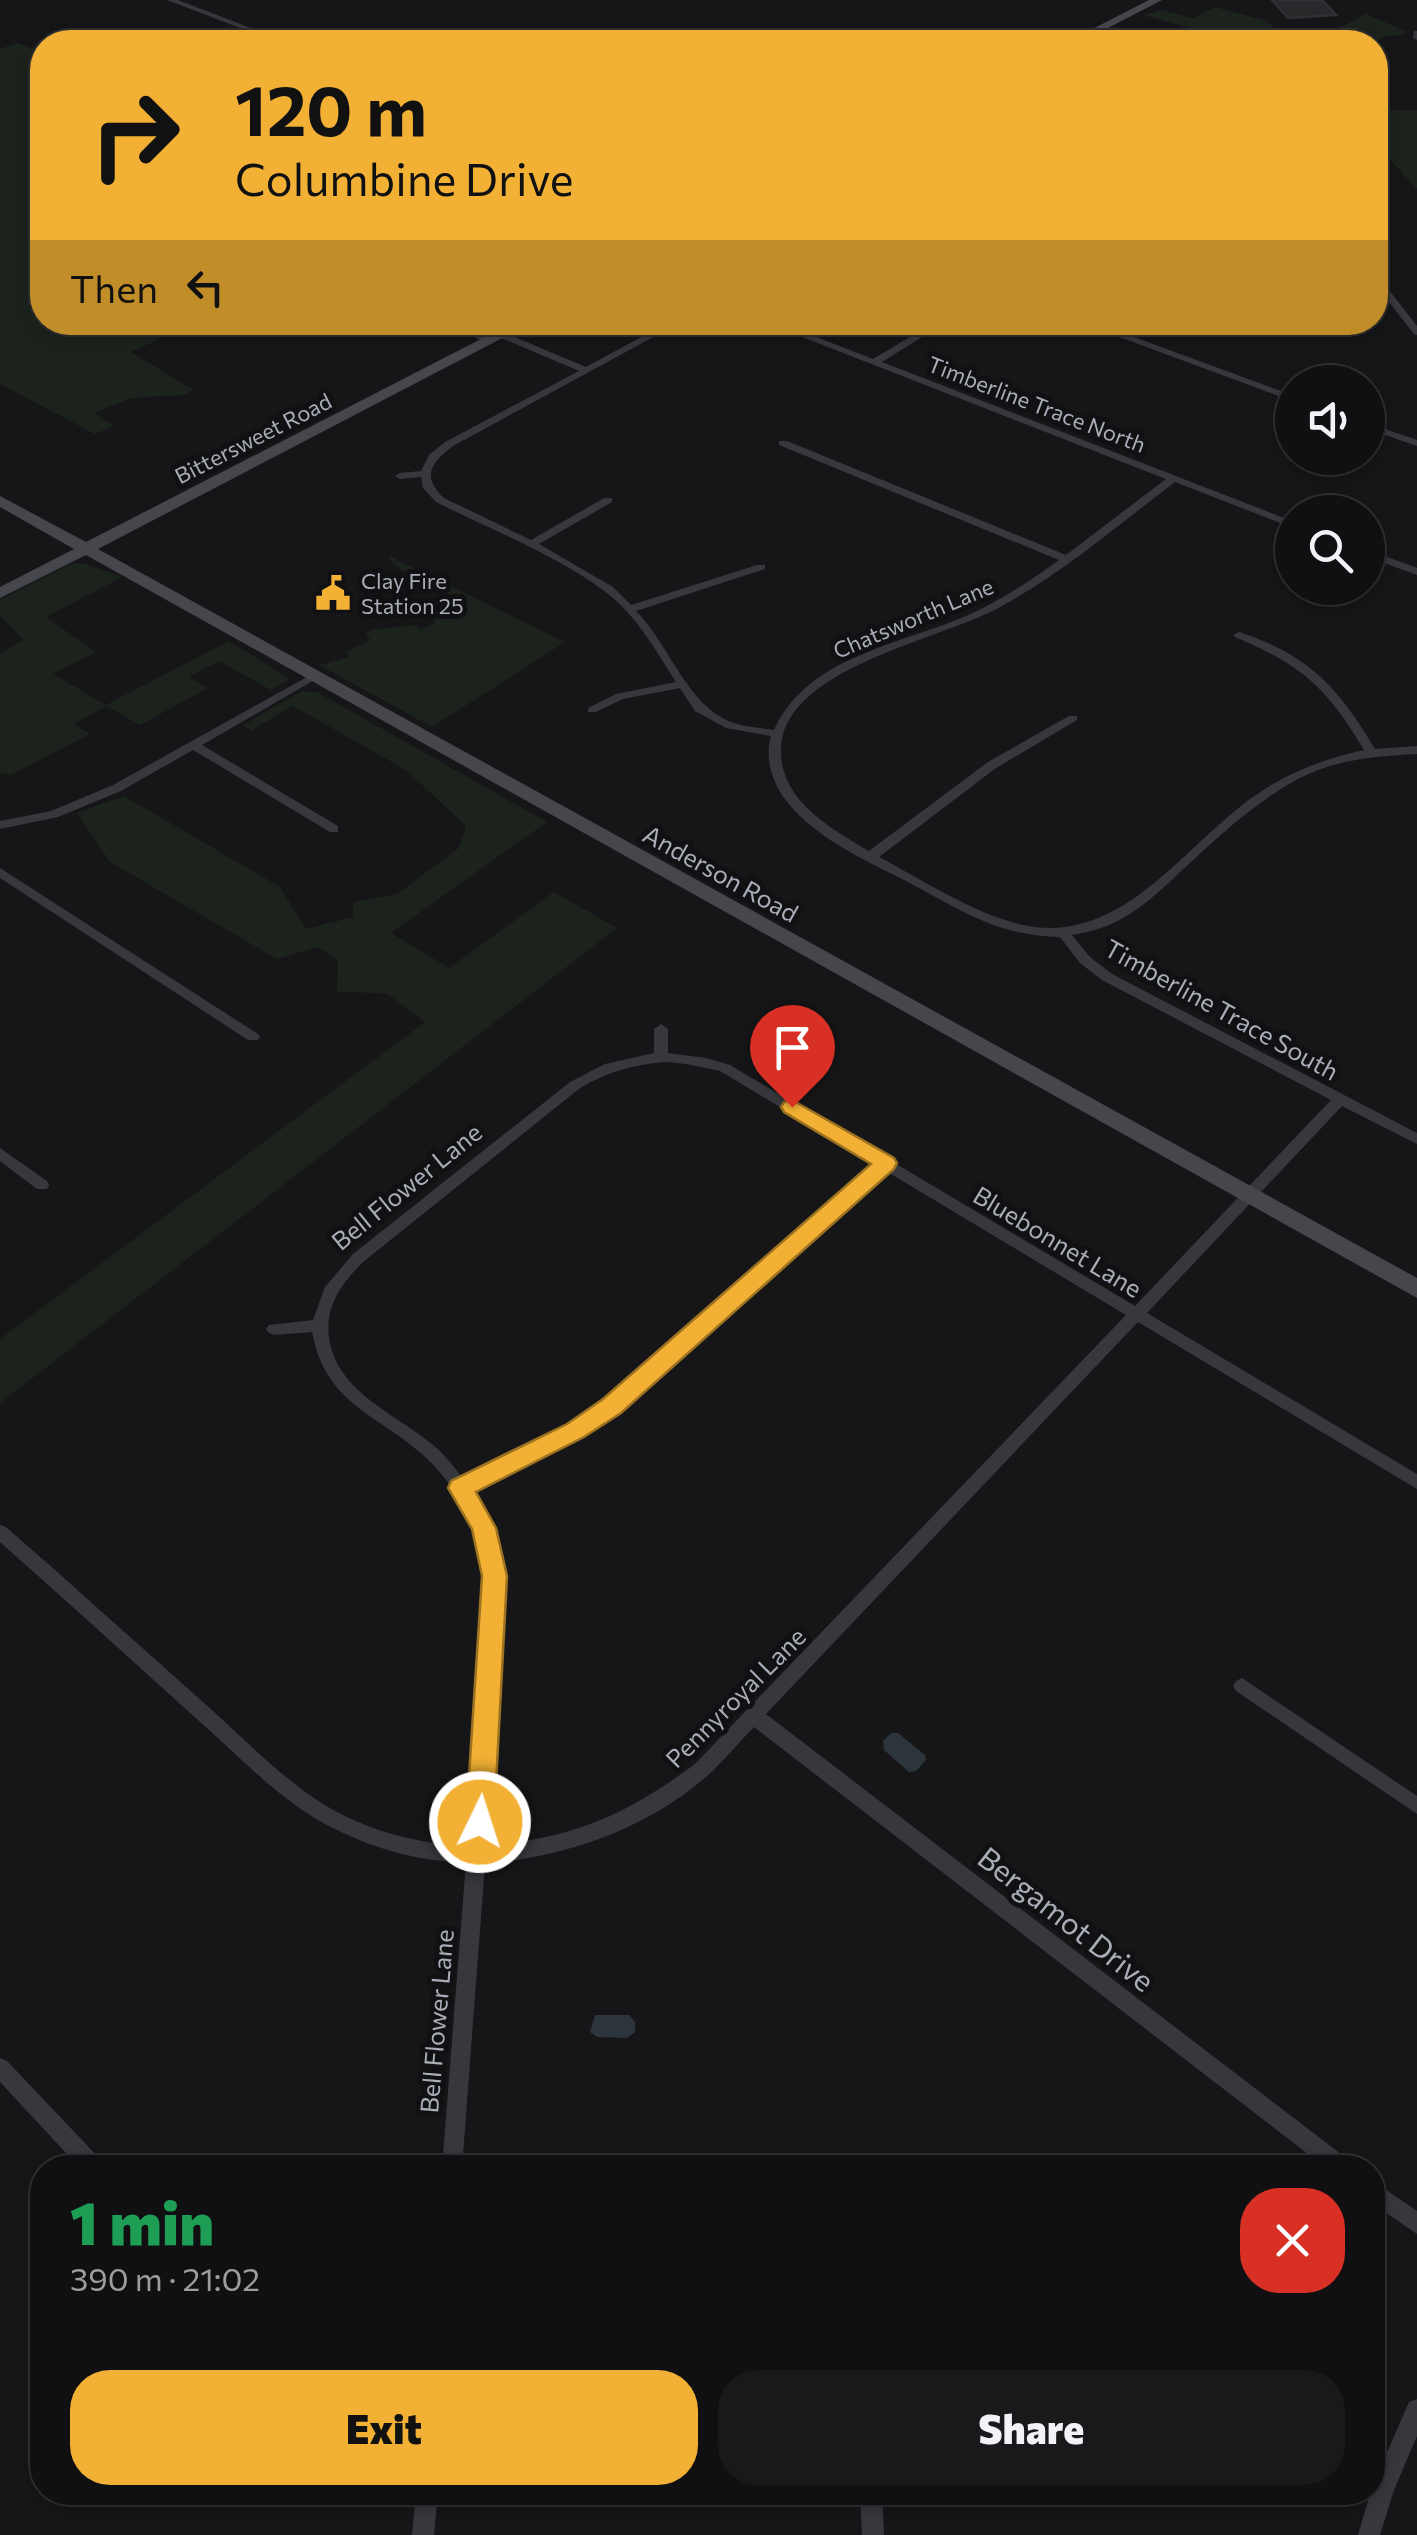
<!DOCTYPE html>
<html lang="en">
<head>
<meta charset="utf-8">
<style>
  body { margin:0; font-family:Commissioner,sans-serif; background:#19191b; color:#f1f3f6; height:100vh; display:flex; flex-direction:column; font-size:38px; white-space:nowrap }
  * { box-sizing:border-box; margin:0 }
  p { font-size:32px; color:#9c9d9f }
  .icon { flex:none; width:55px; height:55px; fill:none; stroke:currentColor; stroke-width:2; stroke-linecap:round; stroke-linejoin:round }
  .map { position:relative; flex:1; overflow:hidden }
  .side { position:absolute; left:30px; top:2155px; width:1355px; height:350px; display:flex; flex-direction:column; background:#101012; border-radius:40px; box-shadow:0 5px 15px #0003,0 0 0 2px #303032 }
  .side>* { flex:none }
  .hud { position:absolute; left:30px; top:30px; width:1358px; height:305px; border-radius:40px; box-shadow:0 5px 15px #0003,0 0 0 2px #303032; background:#f2b134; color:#111; overflow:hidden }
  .buttons { position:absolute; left:1275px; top:365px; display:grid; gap:20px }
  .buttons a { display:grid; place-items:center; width:110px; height:110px; border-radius:50%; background:#101012; box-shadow:0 5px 15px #0003,0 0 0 2px #303032; font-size:50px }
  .pin { position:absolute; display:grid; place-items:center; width:85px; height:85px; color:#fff; margin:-102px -42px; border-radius:50% 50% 50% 0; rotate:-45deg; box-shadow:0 0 10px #0007 }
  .pin .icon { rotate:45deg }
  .me { position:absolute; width:110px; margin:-55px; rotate:4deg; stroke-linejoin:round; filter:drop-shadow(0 0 8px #0008) }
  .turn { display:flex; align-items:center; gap:35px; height:210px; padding:0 40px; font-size:45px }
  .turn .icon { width:130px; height:130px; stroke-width:2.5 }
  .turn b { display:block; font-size:70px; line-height:85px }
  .then { display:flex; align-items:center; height:95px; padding:0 40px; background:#0003; gap:20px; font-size:38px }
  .round { display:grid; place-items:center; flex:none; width:105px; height:105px; border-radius:40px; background:#19191b }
  .head { display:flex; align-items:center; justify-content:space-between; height:170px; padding:0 40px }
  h1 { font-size:60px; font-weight:800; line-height:75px; color:#1e9e55 }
  .cta { display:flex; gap:20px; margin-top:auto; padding:20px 40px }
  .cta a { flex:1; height:115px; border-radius:40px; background:#f2b134; color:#111; font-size:40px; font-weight:800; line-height:115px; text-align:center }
  .cta a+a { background:#19191b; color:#f1f3f6 }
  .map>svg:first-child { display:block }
  .green { fill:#1c231d }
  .water { fill:#2c353c }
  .building { fill:#29292c; stroke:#303034; stroke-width:2.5 }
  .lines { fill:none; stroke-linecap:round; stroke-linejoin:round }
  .street { fill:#37383d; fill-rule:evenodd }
  .secondary { fill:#45474d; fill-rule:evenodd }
  .route { fill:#f2b134; stroke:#9d7322; stroke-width:2.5 }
  .labels { text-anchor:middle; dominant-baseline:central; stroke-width:10; stroke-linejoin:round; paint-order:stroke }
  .far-street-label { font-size:22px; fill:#a8adb8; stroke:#111113 }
  .far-poi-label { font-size:22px; fill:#a8adb8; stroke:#111113; text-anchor:start }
  .street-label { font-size:25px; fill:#a8adb8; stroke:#111113 }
  .near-street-label { font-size:30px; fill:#a8adb8; stroke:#111113 }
</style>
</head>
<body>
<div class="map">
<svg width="1417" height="2535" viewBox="0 0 1417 2535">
  <rect width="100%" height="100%" fill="#161618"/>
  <!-- green -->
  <g class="green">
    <polygon points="1215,7 1267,21 1286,42 1242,42 1143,15 1161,10 1193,18"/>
    <polygon points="1366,14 1405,31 1404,35 1385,36 1373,42 1312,42"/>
    <polygon points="18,43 42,52 42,322 195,323 131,352 193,390 183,395 131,398 95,413 114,426 95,434 0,384 0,49"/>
    <polygon points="1375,110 1417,110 1417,189 1375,143"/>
    <polygon points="389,556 565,642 432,727 319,665 349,657 346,652 370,640 366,633 372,630 415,625 420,630 435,623 433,617 444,602 439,598 446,592 428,583 423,585 392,563"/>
    <polygon points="83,563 122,577 46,617 96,652 53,674 106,705 229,641 290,679 271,690 219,661 189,677 208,688 140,725 106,706 74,724 90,734 11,775 0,773 0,654 23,640 0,615 0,600 71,564"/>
    <polygon points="302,691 317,692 547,822 391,933 449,968 554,892 617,928 0,1403 0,1339 425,1022 386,993 337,992 338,961 318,947 277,959 110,862 77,813 124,796 280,887 306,929 353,917 353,902 397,894 459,848 466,826 406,770 293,706 252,730 243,725"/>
  </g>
  <!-- water -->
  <g class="water">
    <polygon points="891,1733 898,1733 925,1755 926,1760 916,1771 909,1772 884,1750 883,1741"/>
    <polygon points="595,2015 629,2015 635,2022 635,2032 627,2038 597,2037 590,2032"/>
  </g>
  <!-- building -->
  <polygon class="building" points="1272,0 1322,0 1336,15 1288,18"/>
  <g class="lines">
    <!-- street -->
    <g class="street">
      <polygon points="167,0 178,0 287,42 277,42"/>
      <polygon points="1414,31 1417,31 1417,40 1413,38"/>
      <polygon points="1375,275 1378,276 1417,326 1417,335 1414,334 1375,284"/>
      <polygon points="442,322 455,322 495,341 487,343"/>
      <path d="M669 322H681L453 446C431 463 421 476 444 498L531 540 604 498H612V502L539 544 613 587 631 605 757 565H765V569L636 611C670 645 688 708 734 723 746 727 761 728 774 730 808 656 899 645 966 616 1000 601 1030 581 1059 560L779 445V441H787L1066 555 1166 479 764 322H778L873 359 935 322H946L882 362 1292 521V527L1288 526 1175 482C1118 525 1064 572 1002 606 943 640 778 668 781 753 782 801 830 828 867 850L869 851 988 762 1069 716H1077V720L996 768 879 857C923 880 974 914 1023 925 1122 946 1182 847 1253 797 1288 772 1323 759 1364 750 1326 687 1303 666 1235 637L1233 635 1239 632C1309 655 1338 687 1375 749L1417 746V754C1373 756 1330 760 1291 783 1249 807 1213 842 1177 875 1161 890 1143 907 1123 918 1108 927 1090 932 1072 935L1090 957 1112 974 1417 1133V1144L1342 1106 1147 1313 1417 1474V1489L1138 1322 766 1714 1350 2161 1353 2168H1326L754 1727C738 1743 723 1762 706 1777 643 1831 566 1856 485 1864L462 2168H442L466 1863C420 1861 377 1850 335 1829 283 1804 241 1758 198 1720 132 1661 67 1601 0 1542V1525L6 1527C75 1587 143 1649 212 1710 254 1748 297 1794 349 1818 388 1836 426 1844 467 1846L486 1609C484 1551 468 1495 423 1455 374 1412 326 1404 312 1332L274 1335 269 1333 266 1329 269 1325 313 1320 325 1287 353 1254 570 1082 605 1064 654 1053V1029L661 1024 668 1029V1053L706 1058 730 1065 1135 1306 1331 1100 1102 980 1080 963 1060 937C1039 937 1019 933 999 927 967 916 938 898 908 882 865 860 811 837 782 795 771 778 765 756 771 736L726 728 695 711 680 688 623 699 596 712H588V708L616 694 676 682C655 649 635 613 603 590 555 555 490 529 436 502L423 488 421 477 400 479 395 476 400 473 421 471 429 455 445 442 579 371 499 337V333H505L586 367ZM667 1062 686 1064 720 1071 875 1164 606 1402 569 1426 463 1479C454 1466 444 1454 432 1444 397 1415 340 1393 330 1343 323 1309 340 1285 363 1262L580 1088C608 1072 634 1064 667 1062ZM886 1171 1126 1315 695 1764C625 1816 573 1838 486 1846 490 1798 493 1749 497 1700 502 1625 512 1559 471 1490L581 1436 618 1410Z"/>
      <polygon points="1079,322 1093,322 1292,395 1292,401"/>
      <polygon points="1368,423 1417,440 1417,446 1368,429"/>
      <polygon points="1368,550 1417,568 1417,575 1368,557"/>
      <polygon points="314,673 320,676 318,678 202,745 338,826 338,832 330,832 193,750 121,791 58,817 0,829 0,821 51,811 113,785"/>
      <polygon points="0,868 258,1034 260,1037 258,1040 248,1040 0,878"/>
      <polygon points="0,1148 47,1181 49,1185 47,1189 37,1189 0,1161"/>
      <polygon points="1242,1678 1417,1796 1417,1814 1236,1691 1233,1686 1236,1681"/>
      <polygon points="0,2058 7,2061 102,2161 105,2168 80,2168 0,2082"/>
      <polygon points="1372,2180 1417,2211 1417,2234 1372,2203"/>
      <polygon points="1417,2399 1417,2436 1394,2490 1380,2535 1358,2535 1372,2487 1409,2402"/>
      <polygon points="416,2492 438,2492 434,2535 412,2535"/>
      <polygon points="860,2492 882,2492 884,2535 862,2535"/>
    </g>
    <!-- secondary -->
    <g class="secondary">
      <polygon points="1149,0 1162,0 1081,42 1067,42"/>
      <polygon points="514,322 533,322 98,549 1417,1278 1417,1298 86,555 0,598 0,587 74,549 0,507 0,496 86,542"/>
    </g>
  </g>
  <!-- route -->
  <polygon class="route" points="792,1100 894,1158 897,1163 894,1169 621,1413 584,1437 476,1492 496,1528 507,1576 494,1822 490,1831 480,1835 470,1831 466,1822 482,1576 472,1529 448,1488 451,1481 567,1424 603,1399 871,1164 784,1112 781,1107 784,1102"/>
  <!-- icons -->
  <defs>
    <symbol id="civic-bare" viewBox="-9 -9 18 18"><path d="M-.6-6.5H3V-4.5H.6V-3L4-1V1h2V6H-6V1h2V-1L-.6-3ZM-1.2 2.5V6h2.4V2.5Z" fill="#f2b134" stroke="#111113" stroke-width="2.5" paint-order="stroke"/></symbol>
  </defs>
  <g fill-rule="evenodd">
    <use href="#civic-bare" x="308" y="568" width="50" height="50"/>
  </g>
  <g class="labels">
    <!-- far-street labels -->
    <g class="far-street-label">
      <text transform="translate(1037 404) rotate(21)">Timberline Trace North</text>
      <text transform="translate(253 438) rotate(-27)">Bittersweet Road</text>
      <text transform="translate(913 618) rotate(-23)">Chatsworth Lane</text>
    </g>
    <!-- far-poi labels -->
    <g class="far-poi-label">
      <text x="361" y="580">Clay Fire<tspan x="361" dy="25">Station 25</tspan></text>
    </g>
    <!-- street labels -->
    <g class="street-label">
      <text transform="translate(721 873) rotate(29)">Anderson Road</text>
      <text transform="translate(1222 1009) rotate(29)">Timberline Trace South</text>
      <text transform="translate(406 1186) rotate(-39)">Bell Flower Lane</text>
      <text transform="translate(1058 1241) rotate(31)">Bluebonnet Lane</text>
      <text transform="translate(735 1697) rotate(-45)">Pennyroyal Lane</text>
      <text transform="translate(436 2021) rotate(-85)">Bell Flower Lane</text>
    </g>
    <!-- near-street labels -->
    <g class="near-street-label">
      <text transform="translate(1067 1918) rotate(38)">Bergamot Drive</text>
    </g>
  </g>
</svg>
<div class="buttons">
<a><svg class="icon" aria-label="sound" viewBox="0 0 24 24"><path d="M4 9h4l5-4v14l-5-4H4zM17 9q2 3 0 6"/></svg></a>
<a><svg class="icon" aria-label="search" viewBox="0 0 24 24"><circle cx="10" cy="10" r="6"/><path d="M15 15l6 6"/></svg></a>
</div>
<div class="pin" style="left:792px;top:1107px;background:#d93025"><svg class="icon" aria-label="arrive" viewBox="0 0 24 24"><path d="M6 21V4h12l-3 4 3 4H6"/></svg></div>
<svg class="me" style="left:480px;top:1822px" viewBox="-20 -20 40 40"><circle r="17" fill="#f2b134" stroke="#fff" stroke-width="3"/><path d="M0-11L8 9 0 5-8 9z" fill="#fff"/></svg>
<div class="hud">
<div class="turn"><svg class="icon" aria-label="right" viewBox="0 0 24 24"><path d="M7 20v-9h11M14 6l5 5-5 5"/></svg><div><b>120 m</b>Columbine Drive</div></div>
<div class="then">Then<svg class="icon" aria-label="left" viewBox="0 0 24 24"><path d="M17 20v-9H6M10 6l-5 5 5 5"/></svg></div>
</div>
<section class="side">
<div class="head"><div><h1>1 min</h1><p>390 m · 21:02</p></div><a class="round" style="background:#d93025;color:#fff"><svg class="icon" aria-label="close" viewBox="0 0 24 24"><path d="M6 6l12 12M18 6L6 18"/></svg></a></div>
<div class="cta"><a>Exit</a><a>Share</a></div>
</section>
</div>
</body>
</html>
